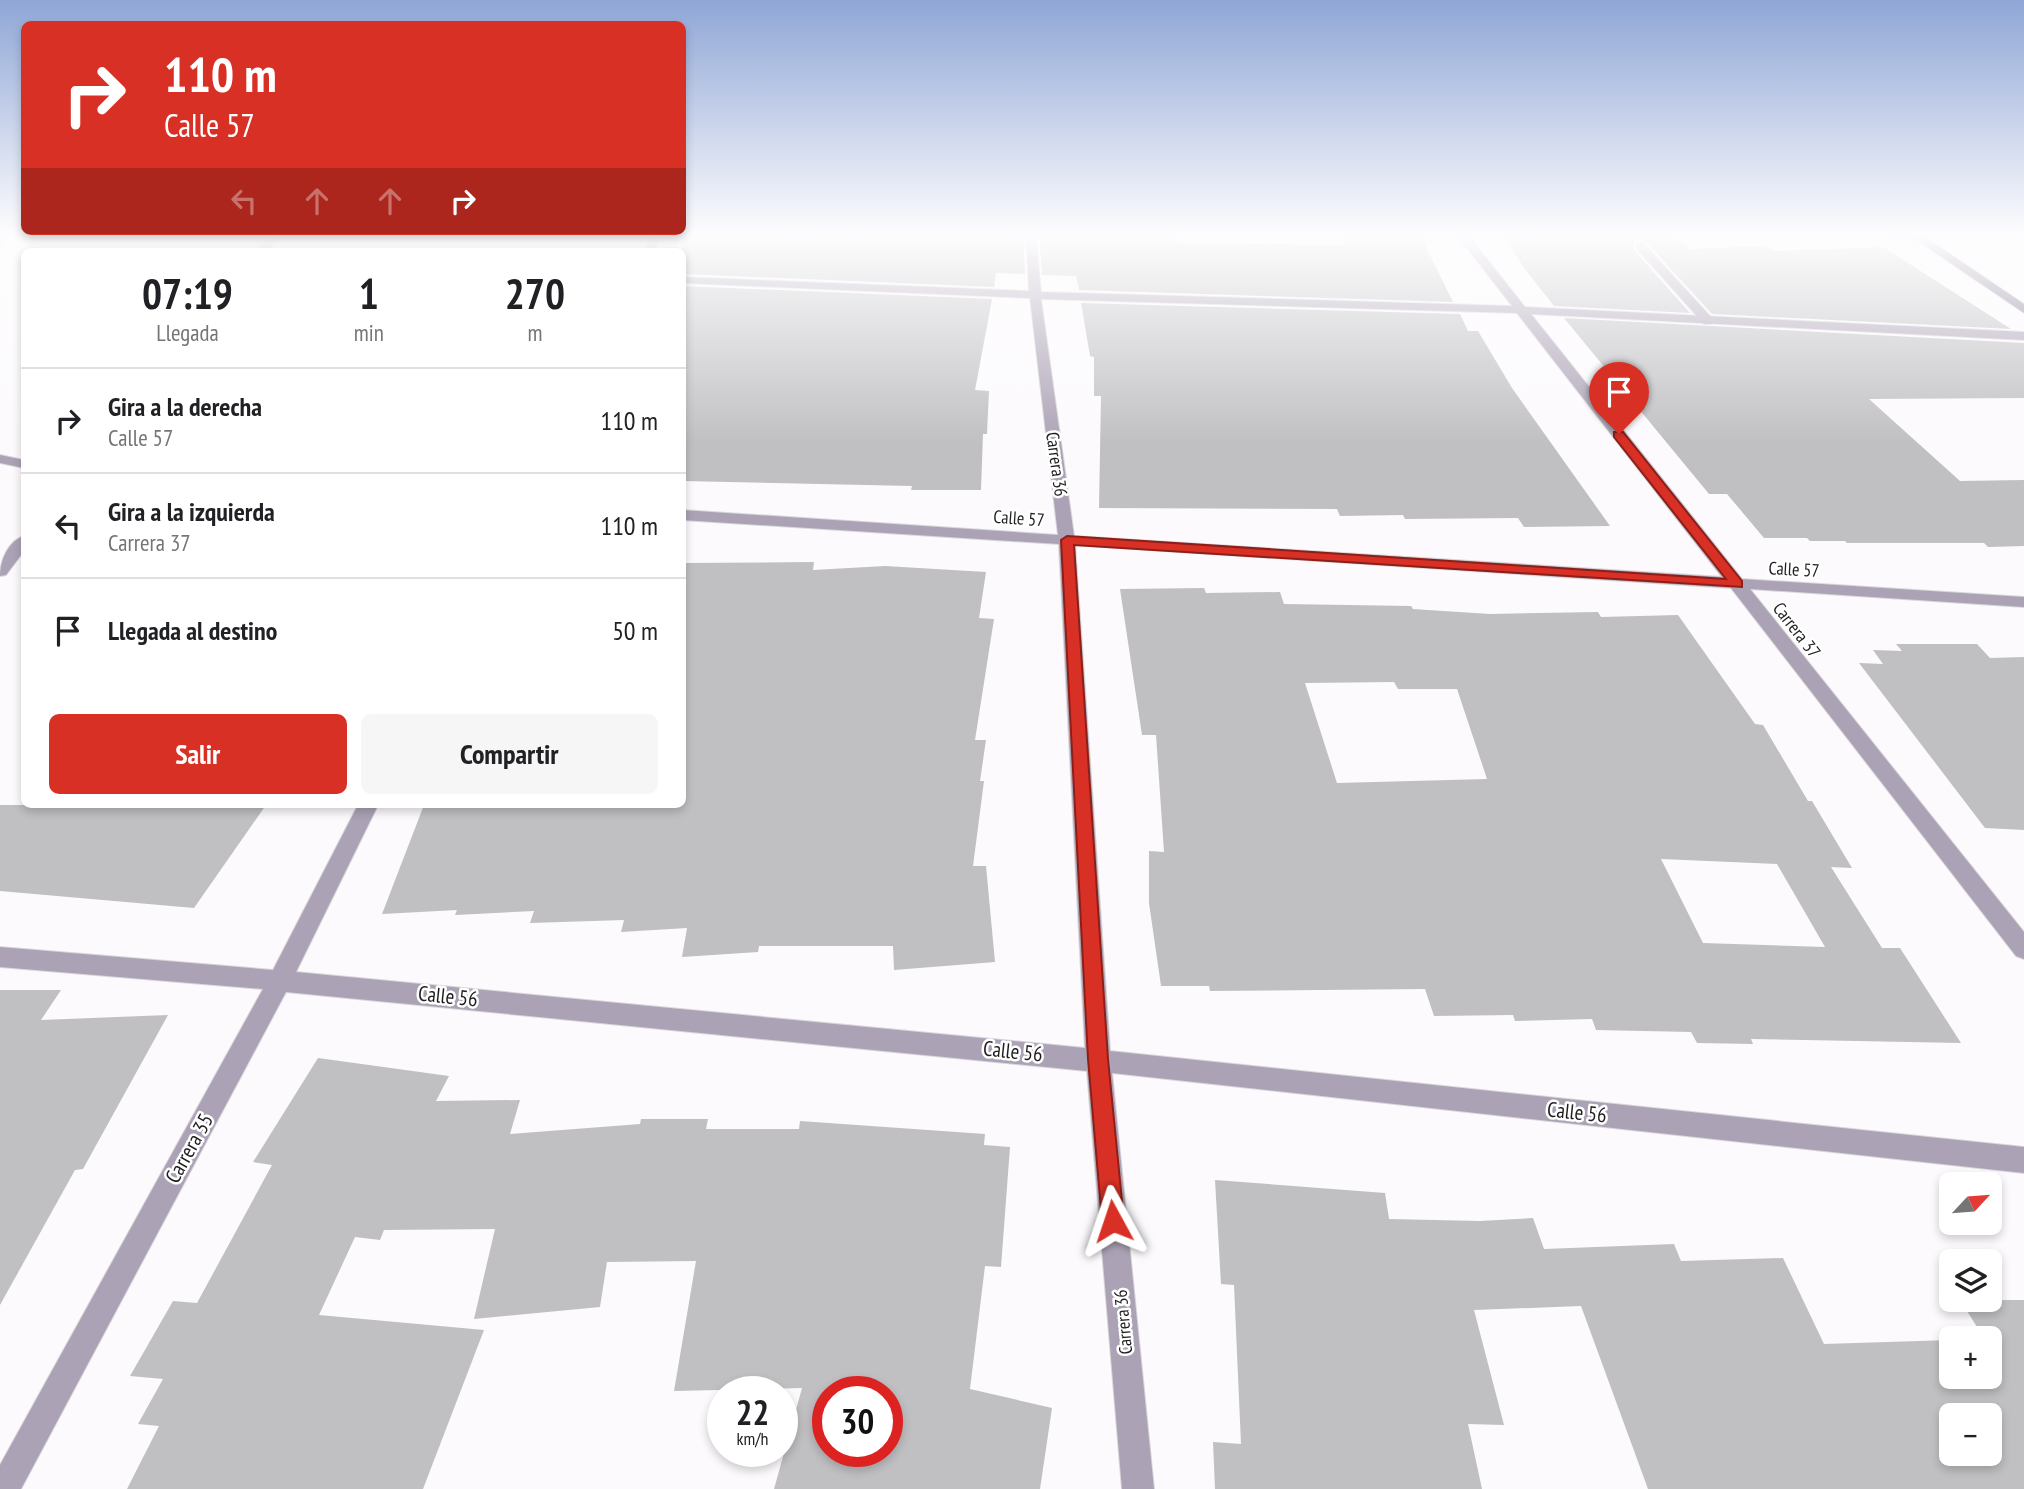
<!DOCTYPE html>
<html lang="es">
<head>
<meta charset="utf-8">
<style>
  body { margin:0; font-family:"PT Sans Narrow",sans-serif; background:#f6f6f6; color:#202124; height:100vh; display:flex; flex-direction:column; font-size:26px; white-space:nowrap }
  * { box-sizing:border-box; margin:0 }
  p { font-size:23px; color:#757577 }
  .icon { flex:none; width:38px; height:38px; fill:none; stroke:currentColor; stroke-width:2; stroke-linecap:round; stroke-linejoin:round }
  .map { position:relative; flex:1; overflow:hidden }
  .side { position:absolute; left:21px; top:248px; width:665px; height:560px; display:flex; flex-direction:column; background:#fff; border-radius:10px; box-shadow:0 4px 10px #0003 }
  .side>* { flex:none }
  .banner { position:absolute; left:21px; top:21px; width:665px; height:214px; border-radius:10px; box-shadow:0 4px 10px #0003; background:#d93025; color:#fff; overflow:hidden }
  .needle { width:46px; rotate:64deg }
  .fabs { position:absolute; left:1939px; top:1172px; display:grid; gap:14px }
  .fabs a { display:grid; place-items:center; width:63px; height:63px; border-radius:10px; background:#fff; box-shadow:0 4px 10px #0003; font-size:35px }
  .speed { position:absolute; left:707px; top:1376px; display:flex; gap:14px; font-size:35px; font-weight:700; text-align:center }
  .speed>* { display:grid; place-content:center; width:91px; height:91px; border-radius:50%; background:#fff; box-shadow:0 4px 10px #0003; line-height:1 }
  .speed small { font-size:18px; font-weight:400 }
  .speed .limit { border:10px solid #d22; background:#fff; color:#111 }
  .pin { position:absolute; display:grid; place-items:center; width:60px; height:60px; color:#fff; margin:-72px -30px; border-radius:50% 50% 50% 0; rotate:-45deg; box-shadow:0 0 7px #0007 }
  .pin .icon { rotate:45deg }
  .me { position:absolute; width:77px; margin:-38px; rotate:355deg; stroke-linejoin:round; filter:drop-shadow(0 0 5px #0008) }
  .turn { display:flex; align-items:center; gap:24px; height:147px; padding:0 28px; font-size:32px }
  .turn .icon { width:91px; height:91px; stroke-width:2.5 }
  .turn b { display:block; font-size:49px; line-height:60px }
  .lanes { display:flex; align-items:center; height:66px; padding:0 28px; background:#0003; justify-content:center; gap:35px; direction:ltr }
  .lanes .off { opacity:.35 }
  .eta { display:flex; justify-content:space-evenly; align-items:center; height:119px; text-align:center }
  .eta b { font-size:42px; font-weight:600; line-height:49px }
  .button { display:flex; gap:14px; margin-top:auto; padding:14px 28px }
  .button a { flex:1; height:80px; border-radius:10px; background:#d93025; color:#fff; font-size:28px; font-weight:600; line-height:80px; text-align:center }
  .button a+a { background:#f6f6f6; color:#202124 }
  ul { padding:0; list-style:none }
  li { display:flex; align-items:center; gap:21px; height:105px; padding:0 28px; border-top:2px solid #e0e0e0 }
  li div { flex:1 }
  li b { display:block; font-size:26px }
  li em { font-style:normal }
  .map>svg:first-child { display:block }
  .building { fill:#c0bfc2; fill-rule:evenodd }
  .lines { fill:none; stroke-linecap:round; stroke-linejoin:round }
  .service-casing { stroke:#d9d7d9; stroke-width:2 }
  .minor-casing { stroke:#d9d7d9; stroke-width:2 }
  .tertiary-casing { stroke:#d9d7d9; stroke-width:2 }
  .secondary-casing { stroke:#d9d7d9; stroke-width:2 }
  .service { fill:#aca2b5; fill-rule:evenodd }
  .minor { fill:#aca2b5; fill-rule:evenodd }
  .tertiary { fill:#aca2b5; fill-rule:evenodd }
  .secondary { fill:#867792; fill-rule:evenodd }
  .route { fill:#d93025; stroke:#8d1f18; stroke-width:2 }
  .labels { text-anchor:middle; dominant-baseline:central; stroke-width:5; stroke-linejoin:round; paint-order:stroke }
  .street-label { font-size:18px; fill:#1f1e1f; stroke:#fff }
  .near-street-label { font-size:21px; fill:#1f1e1f; stroke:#fff }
</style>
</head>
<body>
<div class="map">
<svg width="2024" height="1489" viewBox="0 0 2024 1489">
  <rect width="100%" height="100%" fill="#fcfafd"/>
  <!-- building -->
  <g class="building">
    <polygon points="682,235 953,238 953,235 1023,235 1025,274 996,273 994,287 682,274"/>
    <polygon points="1039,235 1141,235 1178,237 1179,243 1344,245 1341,235 1420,235 1453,302 1079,290 1076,276 1042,275"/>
    <polygon points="1503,235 1669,235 1675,242 1682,242 1689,249 1766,246 1773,251 1883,247 2011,329 1712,314 1646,242 1641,240 1634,242 1634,250 1690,313 1554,306 1524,268"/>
    <polygon points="682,286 992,299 975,390 989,391 987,434 983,434 981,490 911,490 912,486 682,481"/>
    <polygon points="1081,303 1460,314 1468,331 1478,331 1512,388 1610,526 1524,527 1518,518 1405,519 1403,515 1340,516 1337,509 1099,508 1101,396 1094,396 1094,357 1090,356"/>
    <polygon points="1564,318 2024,343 2024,398 1869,399 1960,481 2024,480 2024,546 1988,547 1984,543 1847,543 1845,541 1810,541 1807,538 1764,538 1727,494 1709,494"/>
    <polygon points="814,562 813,570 885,566 986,572 979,618 994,619 975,740 986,740 980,781 984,781 973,866 986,866 995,962 894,970 893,946 759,946 758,952 682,957 687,928 621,932 624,920 530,923 534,911 455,915 457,910 382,914 424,805 682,805 682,563"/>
    <path d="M1204 588 1206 593 1280 592 1284 604 1411 606 1413 609 1490 614 1598 612 1601 617 1678 615 1755 724 1763 725 1808 801H1812L1852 868 1831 867 1882 948H1900L1961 1043 1751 1039 1753 1044 1697 1043 1691 1032 1596 1030 1592 1019 1515 1021 1513 1015 1434 1016 1425 989 1210 991 1209 986H1161L1149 903V851L1164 852 1156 735H1142L1120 589ZM1394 682 1398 689H1457L1487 779 1337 783 1305 683ZM1661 859 1777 864 1825 947 1703 943Z"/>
    <polygon points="1896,644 1977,644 1990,658 2024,657 2024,830 1985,828 1859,663 1883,664 1873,650 1902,651"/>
    <polygon points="0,805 266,805 194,908 0,891"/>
    <polygon points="0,990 61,990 41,1020 168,1015 83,1169 75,1170 0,1305"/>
    <path d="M318 1058 449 1076 436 1101 520 1100 510 1134 640 1124 641 1119H708L706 1129H799L800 1121 985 1134 984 1145 1010 1147 1001 1267 985 1266 970 1389 1052 1408 1040 1489H774L802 1388 674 1391 696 1261 607 1262 600 1307 474 1319 495 1229 384 1230 380 1240 355 1237 319 1315 484 1330 423 1489H127L159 1426 138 1424 163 1379 130 1376 173 1301 197 1303 272 1165 253 1162ZM828 1391H887V1451H828Z"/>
    <path d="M1215 1180 1385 1193 1389 1219 1480 1221 1533 1218 1544 1249 1674 1244 1681 1261 1783 1258 1824 1344 1951 1340V1377H1990V1339H1974L1984 1338 1960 1300H2024V1489H1648L1581 1306 1474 1310 1504 1425 1468 1424 1482 1489H1215L1213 1442 1241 1444 1234 1285 1221 1284ZM1951 1416H1990V1454H1951Z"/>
  </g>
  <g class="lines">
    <defs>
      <g id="service">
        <path d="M1882 235H1921V236C1913 242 1891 240 1882 235Z"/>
        <polygon points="1640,243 1644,244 1712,318 1712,324 1704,324 1636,248 1636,244"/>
      </g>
      <g id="minor">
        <polygon points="271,235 283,235 265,252 254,252"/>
        <polygon points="651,235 661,235 653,252 643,252"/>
        <path d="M1026 235H1036L1041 292 1512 306 1457 235H1468L1525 307 2024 332V340L1531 314 1742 579 2024 597V607L1750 589 2024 932V959L2016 956 1731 588 1075 545 1110 1051 2024 1147V1173L1112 1073 1154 1489H1122L1087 1071 286 992 21 1489H0V1465L263 989 0 967V947L273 970 358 805H378L296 972 1085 1048 1059 544 682 520V510L1058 535 1030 298 682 283V277L1029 291ZM1041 299 1517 313 1722 577 1074 536Z"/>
        <polygon points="0,455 24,460 24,468 0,463"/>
        <path d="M24 536V551L6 575 0 576C0 561 8 541 24 536Z"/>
      </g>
      <polygon id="tertiary" points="0,235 12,235 0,243"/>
      <polygon id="secondary" points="1909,235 1922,235 2024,304 2024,313"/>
    </defs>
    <!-- service casing -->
    <use href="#service" class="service-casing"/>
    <!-- minor casing -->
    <use href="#minor" class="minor-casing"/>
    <!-- tertiary casing -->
    <use href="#tertiary" class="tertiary-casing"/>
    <!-- secondary casing -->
    <use href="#secondary" class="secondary-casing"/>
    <!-- service -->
    <use href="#service" class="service"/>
    <!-- minor -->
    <use href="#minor" class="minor"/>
    <!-- tertiary -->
    <use href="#tertiary" class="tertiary"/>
    <!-- secondary -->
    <use href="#secondary" class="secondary"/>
  </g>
  <!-- sky -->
  <linearGradient id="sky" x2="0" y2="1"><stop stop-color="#8fa6d6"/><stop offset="0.53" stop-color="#fefdfe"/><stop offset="1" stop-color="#fefdfe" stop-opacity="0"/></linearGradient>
  <rect width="2024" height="444" fill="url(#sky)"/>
  <!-- route -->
  <polygon class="route" points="1614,432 1623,432 1742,581 1742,587 1074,545 1108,1059 1124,1221 1121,1229 1113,1232 1105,1229 1102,1221 1088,1059 1061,540 1067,536 1726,579 1614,437"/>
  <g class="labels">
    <!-- street labels -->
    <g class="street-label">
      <text transform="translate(1057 464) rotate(82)">Carrera 36</text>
      <text transform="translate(1019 518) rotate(4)">Calle 57</text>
      <text transform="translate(1794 569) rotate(3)">Calle 57</text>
      <text transform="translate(1797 630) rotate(52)">Carrera 37</text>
      <text transform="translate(1123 1322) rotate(-95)">Carrera 36</text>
    </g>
    <!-- near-street labels -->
    <g class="near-street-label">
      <text transform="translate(448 996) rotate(6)">Calle 56</text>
      <text transform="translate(1013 1051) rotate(6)">Calle 56</text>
      <text transform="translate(1577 1112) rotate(6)">Calle 56</text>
      <text transform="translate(189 1148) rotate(-61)">Carrera 35</text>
    </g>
  </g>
</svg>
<div class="fabs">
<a><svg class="needle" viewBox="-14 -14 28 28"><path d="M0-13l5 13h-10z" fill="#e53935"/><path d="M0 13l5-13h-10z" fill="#757577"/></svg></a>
<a><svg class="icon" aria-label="layers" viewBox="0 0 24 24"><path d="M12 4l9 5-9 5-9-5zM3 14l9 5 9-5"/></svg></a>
<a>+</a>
<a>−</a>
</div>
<div class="speed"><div>22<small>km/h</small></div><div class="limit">30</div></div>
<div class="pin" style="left:1619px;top:434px;background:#d93025"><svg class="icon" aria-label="arrive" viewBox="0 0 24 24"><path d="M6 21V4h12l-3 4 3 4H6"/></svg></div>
<svg class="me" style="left:1113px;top:1221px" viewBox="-20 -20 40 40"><path d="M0-17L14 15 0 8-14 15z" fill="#d93025" stroke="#fff" stroke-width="4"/></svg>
<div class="banner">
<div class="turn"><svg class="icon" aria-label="right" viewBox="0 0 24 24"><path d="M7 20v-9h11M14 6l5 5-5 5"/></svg><div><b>110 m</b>Calle 57</div></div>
<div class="lanes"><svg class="icon off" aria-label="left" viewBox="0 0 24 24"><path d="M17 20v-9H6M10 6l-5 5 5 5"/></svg><svg class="icon off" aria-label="ahead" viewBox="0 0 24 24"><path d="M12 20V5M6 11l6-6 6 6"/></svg><svg class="icon off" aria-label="ahead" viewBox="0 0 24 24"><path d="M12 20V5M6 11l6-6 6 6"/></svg><svg class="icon" aria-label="right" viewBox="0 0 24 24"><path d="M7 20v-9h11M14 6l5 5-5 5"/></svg></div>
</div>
<section class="side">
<div class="eta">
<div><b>07:19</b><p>Llegada</p></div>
<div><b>1</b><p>min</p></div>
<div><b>270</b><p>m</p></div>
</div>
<ul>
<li><svg class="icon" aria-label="right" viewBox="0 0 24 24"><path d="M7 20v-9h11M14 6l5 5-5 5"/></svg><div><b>Gira a la derecha</b><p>Calle 57</p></div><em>110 m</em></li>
<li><svg class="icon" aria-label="left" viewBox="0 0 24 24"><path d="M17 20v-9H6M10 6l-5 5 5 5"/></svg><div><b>Gira a la izquierda</b><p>Carrera 37</p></div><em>110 m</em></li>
<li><svg class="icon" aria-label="arrive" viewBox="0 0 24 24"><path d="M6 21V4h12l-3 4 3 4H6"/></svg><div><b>Llegada al destino</b></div><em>50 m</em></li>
</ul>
<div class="button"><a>Salir</a><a>Compartir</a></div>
</section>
</div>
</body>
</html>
